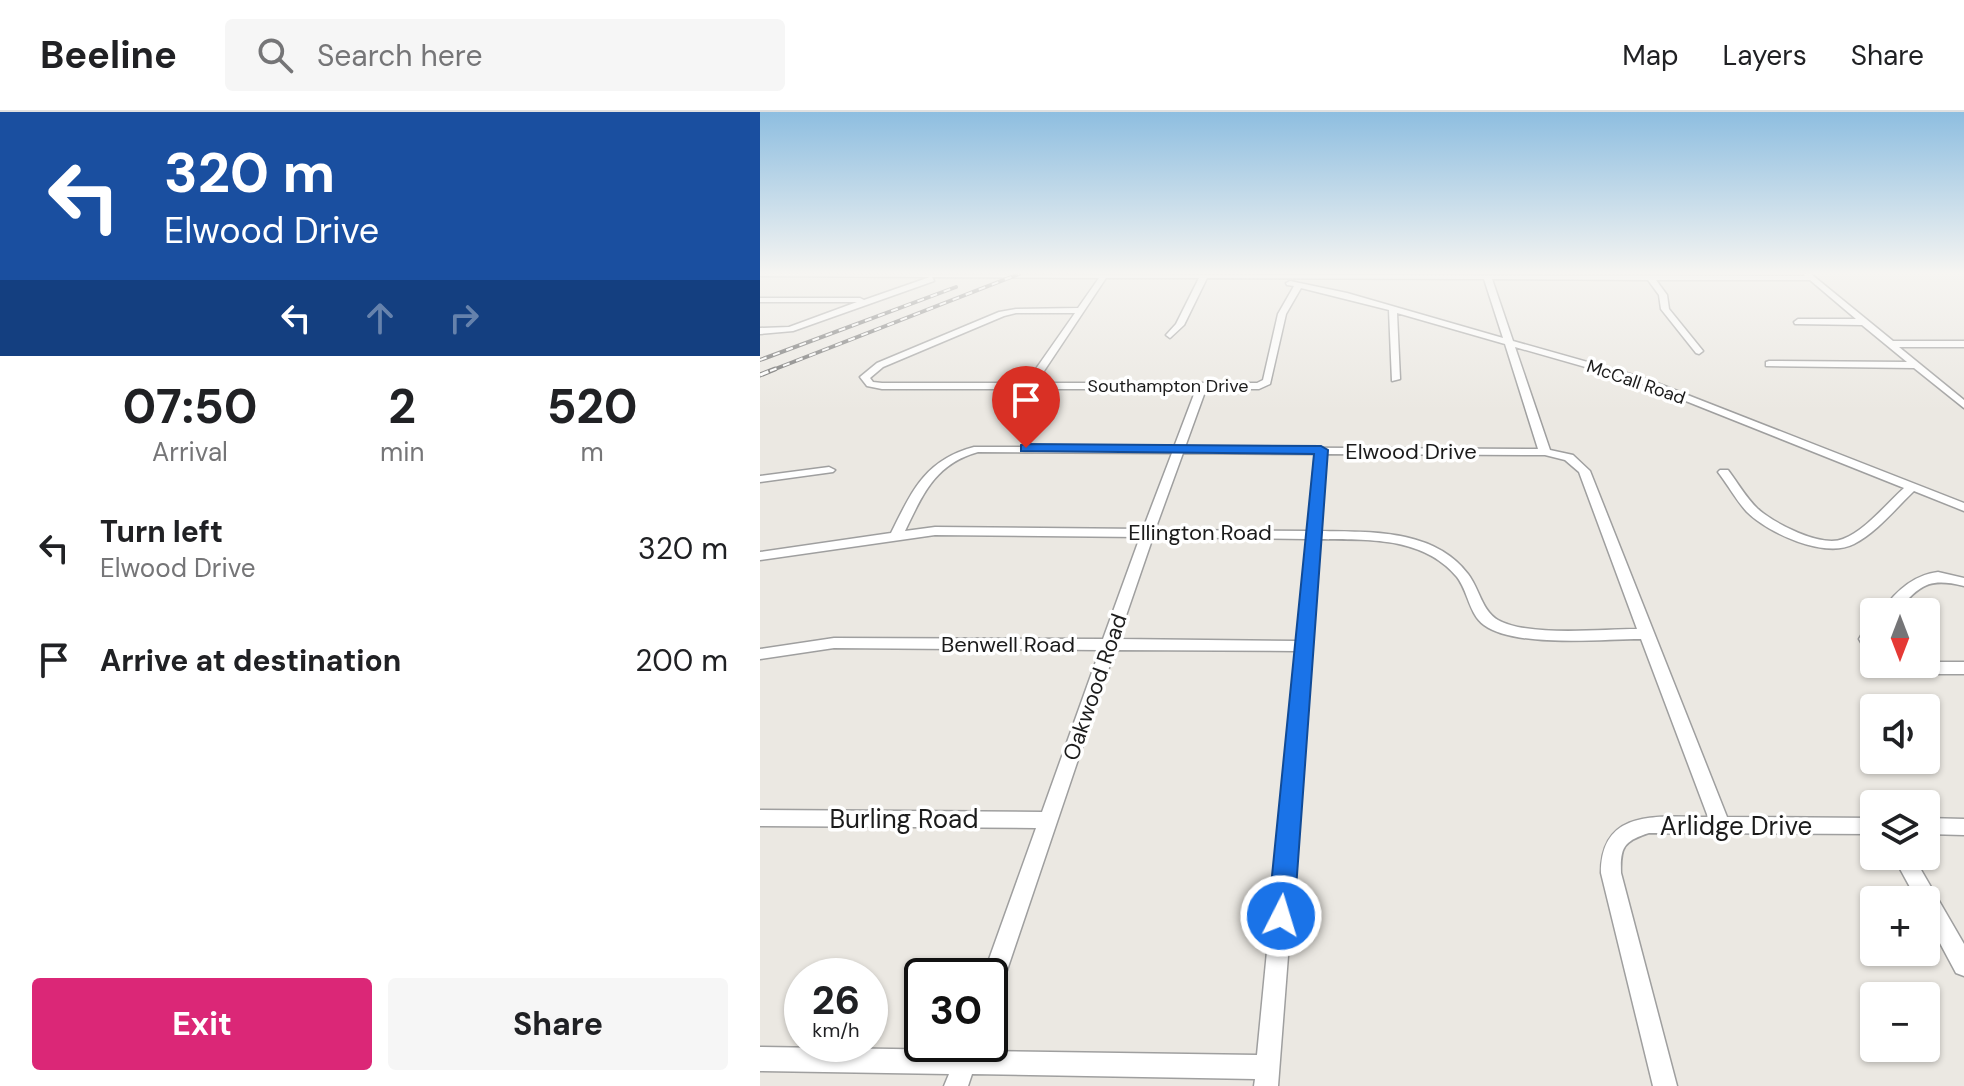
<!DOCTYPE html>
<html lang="en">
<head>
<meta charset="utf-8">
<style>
  body { margin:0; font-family:"DM Sans",sans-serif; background:#f6f6f6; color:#202124; height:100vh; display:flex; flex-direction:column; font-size:30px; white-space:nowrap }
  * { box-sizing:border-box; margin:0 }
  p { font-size:26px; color:#757577 }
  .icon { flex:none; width:44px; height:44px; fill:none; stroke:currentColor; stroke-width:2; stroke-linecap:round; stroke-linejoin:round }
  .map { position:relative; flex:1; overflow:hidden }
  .drawer { display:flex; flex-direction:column; background:#fff; width:760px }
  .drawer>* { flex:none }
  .guide { background:#1a4fa0; color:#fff; overflow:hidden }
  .needle { width:52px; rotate:180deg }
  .fabs { position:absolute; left:1100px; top:486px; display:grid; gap:16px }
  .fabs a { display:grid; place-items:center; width:80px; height:80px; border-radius:8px; background:#fff; box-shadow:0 2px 6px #0004; font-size:40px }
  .speed { position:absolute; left:24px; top:846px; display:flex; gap:16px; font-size:40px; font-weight:700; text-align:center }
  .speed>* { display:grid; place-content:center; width:104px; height:104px; border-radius:50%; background:#fff; box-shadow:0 2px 6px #0004; line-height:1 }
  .speed small { font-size:20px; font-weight:400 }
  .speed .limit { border:4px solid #111; border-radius:12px; background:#fff; color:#111 }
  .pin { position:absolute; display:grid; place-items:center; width:68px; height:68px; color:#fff; margin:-82px -34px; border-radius:50% 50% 50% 0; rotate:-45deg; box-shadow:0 0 8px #0007 }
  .pin .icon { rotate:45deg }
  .me { position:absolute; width:88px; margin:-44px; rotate:5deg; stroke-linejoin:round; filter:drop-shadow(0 0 6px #0008) }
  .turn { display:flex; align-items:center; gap:28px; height:168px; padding:0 32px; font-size:36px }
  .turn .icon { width:104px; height:104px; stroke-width:2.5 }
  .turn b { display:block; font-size:56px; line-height:68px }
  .lanes { display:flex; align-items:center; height:76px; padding:0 32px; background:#0003; justify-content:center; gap:40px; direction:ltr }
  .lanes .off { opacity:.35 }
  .eta { display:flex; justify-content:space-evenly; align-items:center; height:136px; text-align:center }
  .eta b { font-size:48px; font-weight:700; line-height:56px }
  .primary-button { display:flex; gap:16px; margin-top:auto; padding:16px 32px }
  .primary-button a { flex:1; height:92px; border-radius:8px; background:#db2777; color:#fff; font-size:32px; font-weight:700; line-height:92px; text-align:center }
  .primary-button a+a { background:#f6f6f6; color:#202124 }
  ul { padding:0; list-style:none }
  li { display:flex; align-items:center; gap:24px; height:112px; padding:0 32px }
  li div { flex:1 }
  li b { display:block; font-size:30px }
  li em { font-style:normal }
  header { display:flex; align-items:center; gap:48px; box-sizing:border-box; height:112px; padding:0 40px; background:#fff; border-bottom:2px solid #e0e0e0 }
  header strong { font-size:38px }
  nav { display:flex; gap:44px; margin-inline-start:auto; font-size:28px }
  .search { width:560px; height:72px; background:#f6f6f6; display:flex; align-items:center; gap:20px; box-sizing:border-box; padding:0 28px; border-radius:8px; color:#757577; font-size:30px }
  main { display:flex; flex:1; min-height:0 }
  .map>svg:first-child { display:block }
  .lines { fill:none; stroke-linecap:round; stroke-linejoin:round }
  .minor-casing { stroke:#9f9f9f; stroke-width:3 }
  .minor { fill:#fff; fill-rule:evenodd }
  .rail-far1-casing { stroke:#696969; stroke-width:4 }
  .rail-casing { stroke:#696969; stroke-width:5 }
  .rail-far1 { stroke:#fff; stroke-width:2; stroke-dasharray:7; stroke-linecap:butt }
  .rail { stroke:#fff; stroke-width:3; stroke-dasharray:9; stroke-linecap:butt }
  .route { fill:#1a73e8; stroke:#114b97; stroke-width:2 }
  .labels { text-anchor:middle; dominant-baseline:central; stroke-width:7; stroke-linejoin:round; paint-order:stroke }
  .far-street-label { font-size:18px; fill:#1b1b1b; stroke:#fff }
  .street-label { font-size:22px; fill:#1b1b1b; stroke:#fff }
  .near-street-label { font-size:26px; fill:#1b1b1b; stroke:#fff }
</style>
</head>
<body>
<header>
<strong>Beeline</strong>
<div class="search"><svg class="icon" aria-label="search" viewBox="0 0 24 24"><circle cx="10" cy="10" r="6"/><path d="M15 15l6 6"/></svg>Search here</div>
<nav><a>Map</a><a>Layers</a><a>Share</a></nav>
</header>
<main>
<section class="drawer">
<div class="guide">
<div class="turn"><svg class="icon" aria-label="left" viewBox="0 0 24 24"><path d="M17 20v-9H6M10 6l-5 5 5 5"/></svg><div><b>320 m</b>Elwood Drive</div></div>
<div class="lanes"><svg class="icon" aria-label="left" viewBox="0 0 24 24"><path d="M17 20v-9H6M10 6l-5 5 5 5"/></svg><svg class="icon off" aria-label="ahead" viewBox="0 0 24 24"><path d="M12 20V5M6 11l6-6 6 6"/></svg><svg class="icon off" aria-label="right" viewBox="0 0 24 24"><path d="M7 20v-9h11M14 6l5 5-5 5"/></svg></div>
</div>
<div class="eta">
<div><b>07:50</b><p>Arrival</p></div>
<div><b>2</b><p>min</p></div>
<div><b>520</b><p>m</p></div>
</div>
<ul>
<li><svg class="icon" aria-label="left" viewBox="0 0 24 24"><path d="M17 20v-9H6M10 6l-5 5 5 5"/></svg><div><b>Turn left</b><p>Elwood Drive</p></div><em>320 m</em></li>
<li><svg class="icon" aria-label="arrive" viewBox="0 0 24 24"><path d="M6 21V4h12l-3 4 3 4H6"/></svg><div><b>Arrive at destination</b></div><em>200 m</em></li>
</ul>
<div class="primary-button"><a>Exit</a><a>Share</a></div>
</section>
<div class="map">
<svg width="1204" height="974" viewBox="0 0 1204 974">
  <rect width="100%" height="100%" fill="#ebe8e2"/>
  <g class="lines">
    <defs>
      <g id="minor">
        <path d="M0 162 1045 164 1044 162H1051L1133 229H1204V235H1139L1204 288V296L1154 256 1006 254V250L1009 249 1147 250 1102 213 1035 212 1034 210 1038 207H1096L1050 168H896L907 183 909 197 943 239 939 242 936 241 901 197 899 183 888 168 732 167 753 229 884 266 1204 391V399L1154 379C1135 397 1117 420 1094 432 1065 447 1008 421 987 400 976 388 968 373 958 360L960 358H968C978 371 986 386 998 397 1014 411 1061 436 1083 427 1106 418 1126 392 1144 376L878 270 755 235 790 338 813 343 830 359 967 705 1114 706V722L889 721C864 729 860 735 861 761L917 974H893L841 761C841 695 900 705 948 705L881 527C843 527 755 536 724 513 709 502 708 479 697 465 663 424 607 428 560 427L518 974H494L495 967 212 962 208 974H184L189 962 0 959V935L197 938 199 932H223L220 939 497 943 536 539 355 538 241 876 238 884 230 887V864H223L276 716 0 714V698L282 700 340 538 74 536 0 547V537L74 526 343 527 380 425 175 423 0 448V440L131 421C152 379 165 348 214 335H414L436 277H122L107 274 100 265 117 251 239 200 256 197 318 196 339 166 172 165 174 169 33 219 0 222V216L29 215 97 190H0V186H100L104 188 170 165 0 164ZM346 166H439L416 212 406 223 410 226 424 213 447 166 724 167 743 226 587 181 530 169 526 171 527 173 534 174 518 202 503 268 497 271H276ZM541 176 629 198 632 269 640 267 637 201 745 232 778 337 425 335 446 277H499L510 272 526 202ZM256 201H315L266 271H122L113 270 110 266 123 255 244 204ZM218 340 412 341 383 417 175 415 145 419C163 382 175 352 218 340ZM423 341 555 342 548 419 395 418ZM566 342 785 343 805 348 819 360 877 517C842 517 768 525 738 508 722 499 719 476 708 462 674 417 611 420 560 419ZM393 425 547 427 537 529 358 527Z"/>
        <polygon points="69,355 75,358 73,360 0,370 0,364"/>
        <path d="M1178 460 1204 466V474C1167 465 1160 474 1136 500H1121C1135 480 1153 463 1178 460Z"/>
        <polygon points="1114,509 1114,545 1109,544 1099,527 1109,510"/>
        <polygon points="1166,550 1204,550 1204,562 1152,562 1128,556 1125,552"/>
        <polygon points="1166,706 1204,707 1204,723 1166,722"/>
        <polygon points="1133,744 1153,744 1204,832 1204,864 1196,861 1166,805 1166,788 1157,788"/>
      </g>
    </defs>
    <!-- minor casing -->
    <use href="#minor" class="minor-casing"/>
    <!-- minor -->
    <use href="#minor" class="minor"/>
    <defs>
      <g id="rail-far1">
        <polyline points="0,248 196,175"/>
        <polyline points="10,259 259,162"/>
      </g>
      <polyline id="rail" points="0,263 15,257"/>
    </defs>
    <!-- rail-far1 casing -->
    <use href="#rail-far1" class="rail-far1-casing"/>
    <!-- rail casing -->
    <use href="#rail" class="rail-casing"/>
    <!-- rail-far1 -->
    <use href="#rail-far1" class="rail-far1"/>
    <!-- rail -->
    <use href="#rail" class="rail"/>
  </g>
  <!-- sky -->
  <linearGradient id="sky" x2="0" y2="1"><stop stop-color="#8ebee0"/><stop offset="0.54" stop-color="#f6f5f2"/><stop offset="1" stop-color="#f6f5f2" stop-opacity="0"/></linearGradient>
  <rect width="1204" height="298" fill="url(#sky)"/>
  <!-- route -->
  <polygon class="route" points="266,332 561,334 568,338 534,804 531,814 521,817 512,814 508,804 554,342 261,339 261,333"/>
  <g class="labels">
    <!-- far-street labels -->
    <g class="far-street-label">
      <text transform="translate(876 270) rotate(19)">McCall Road</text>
      <text x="408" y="274">Southampton Drive</text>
    </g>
    <!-- street labels -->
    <g class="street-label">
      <text x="651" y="339">Elwood Drive</text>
      <text x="440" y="420">Ellington Road</text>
      <text x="248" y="532">Benwell Road</text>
      <text transform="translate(335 575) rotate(-71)">Oakwood Road</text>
    </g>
    <!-- near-street labels -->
    <g class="near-street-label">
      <text x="144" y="707">Burling Road</text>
      <text x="976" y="714">Arlidge Drive</text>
    </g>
  </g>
</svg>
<div class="fabs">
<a><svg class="needle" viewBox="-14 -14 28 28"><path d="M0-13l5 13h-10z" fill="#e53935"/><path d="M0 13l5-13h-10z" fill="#757577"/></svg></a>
<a><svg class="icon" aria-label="sound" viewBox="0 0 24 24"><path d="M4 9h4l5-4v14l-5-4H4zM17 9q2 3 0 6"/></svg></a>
<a><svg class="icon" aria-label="layers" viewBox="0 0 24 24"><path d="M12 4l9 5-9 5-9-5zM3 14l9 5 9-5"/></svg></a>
<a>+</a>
<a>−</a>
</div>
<div class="speed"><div>26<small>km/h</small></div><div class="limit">30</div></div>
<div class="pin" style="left:266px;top:336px;background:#d93025"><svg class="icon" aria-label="arrive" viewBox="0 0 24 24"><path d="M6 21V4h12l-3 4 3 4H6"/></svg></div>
<svg class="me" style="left:521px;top:804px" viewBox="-20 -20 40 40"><circle r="17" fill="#1a73e8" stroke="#fff" stroke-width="3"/><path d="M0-11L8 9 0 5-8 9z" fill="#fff"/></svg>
</div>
</main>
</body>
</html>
